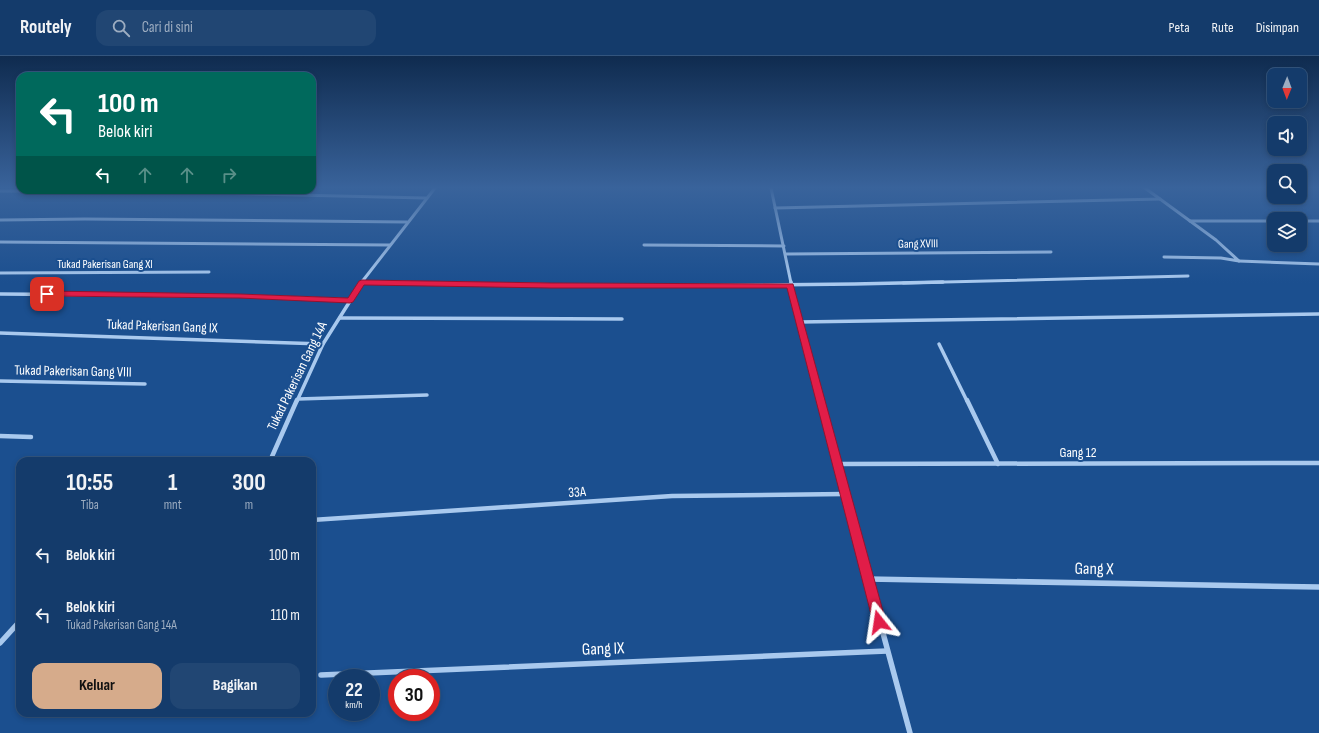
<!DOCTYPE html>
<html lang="id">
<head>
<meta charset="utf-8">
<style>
  body { margin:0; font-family:"Sofia Sans Condensed",sans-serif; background:#214673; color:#f1f3f6; height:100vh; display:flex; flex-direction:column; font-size:15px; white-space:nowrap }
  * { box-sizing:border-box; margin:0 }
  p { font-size:13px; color:#9dadc1 }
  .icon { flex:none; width:22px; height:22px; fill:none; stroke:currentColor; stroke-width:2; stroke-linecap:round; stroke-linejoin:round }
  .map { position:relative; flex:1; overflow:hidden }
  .details { position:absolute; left:16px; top:401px; width:300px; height:260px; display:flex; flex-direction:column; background:#143b6b; border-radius:12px; box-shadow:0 2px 6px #0003,0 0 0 1px #33557e }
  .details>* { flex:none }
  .banner { position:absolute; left:16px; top:16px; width:300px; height:122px; border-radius:12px; box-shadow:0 2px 6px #0003,0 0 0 1px #33557e; background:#00695c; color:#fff; overflow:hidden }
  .needle { width:26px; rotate:181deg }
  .tools { position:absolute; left:1267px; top:12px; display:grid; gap:8px }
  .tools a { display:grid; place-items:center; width:40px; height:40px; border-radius:8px; background:#143b6b; box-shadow:0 2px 6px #0003,0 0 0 1px #33557e; font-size:20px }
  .speed { position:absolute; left:328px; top:613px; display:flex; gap:8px; font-size:20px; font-weight:700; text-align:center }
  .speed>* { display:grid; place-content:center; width:52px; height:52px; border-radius:50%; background:#143b6b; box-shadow:0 2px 6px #0003,0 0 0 1px #33557e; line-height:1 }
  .speed small { font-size:10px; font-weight:400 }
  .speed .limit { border:6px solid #d22; background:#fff; color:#111 }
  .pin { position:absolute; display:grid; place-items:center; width:34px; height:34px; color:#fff; margin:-17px; border-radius:8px; box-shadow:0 2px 6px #0006 }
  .me { position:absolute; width:44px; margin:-22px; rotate:345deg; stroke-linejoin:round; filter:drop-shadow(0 0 3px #0008) }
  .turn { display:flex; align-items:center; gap:14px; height:84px; padding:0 16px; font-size:18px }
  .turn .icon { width:52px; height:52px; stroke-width:2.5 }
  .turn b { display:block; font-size:28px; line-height:34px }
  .lanes { display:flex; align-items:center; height:38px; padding:0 16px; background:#0003; justify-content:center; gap:20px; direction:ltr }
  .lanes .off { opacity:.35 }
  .eta { display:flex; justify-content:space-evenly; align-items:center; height:68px; text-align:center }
  .eta b { font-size:24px; font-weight:700; line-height:28px }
  .button { display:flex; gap:8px; margin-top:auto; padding:8px 16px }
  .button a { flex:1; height:46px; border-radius:12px; background:#d6ab8b; color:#111; font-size:16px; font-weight:700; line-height:46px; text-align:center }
  .button a+a { background:#214673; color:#f1f3f6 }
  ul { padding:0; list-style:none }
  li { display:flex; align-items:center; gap:12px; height:60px; padding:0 16px }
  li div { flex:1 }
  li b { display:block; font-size:15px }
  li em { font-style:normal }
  header { display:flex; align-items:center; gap:24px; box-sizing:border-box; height:56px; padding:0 20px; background:#143b6b; border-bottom:1px solid #33557e }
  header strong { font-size:19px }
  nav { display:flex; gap:22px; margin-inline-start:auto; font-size:14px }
  .search { width:280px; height:36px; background:#214673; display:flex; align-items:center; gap:10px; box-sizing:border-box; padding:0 14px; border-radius:12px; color:#9dadc1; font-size:15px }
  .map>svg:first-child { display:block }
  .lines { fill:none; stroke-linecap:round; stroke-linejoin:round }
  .street-far3 { stroke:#a9c9ee; stroke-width:3 }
  .street-far2 { stroke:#a9c9ee; stroke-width:3.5 }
  .street-far1 { stroke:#a9c9ee; stroke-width:4.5 }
  .street { stroke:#a9c9ee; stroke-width:5.5 }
  .route { fill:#e11d48; stroke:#92132f }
  .labels { text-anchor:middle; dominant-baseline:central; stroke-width:4; stroke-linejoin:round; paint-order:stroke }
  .far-street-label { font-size:12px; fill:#fff; stroke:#1b4f8f }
  .street-label { font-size:14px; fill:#fff; stroke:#1b4f8f }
  .near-street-label { font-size:17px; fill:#fff; stroke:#1b4f8f }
</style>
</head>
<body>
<header>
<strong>Routely</strong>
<div class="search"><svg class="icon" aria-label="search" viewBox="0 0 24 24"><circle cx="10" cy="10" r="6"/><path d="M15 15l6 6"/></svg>Cari di sini</div>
<nav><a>Peta</a><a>Rute</a><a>Disimpan</a></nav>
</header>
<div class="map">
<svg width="1319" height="677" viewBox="0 0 1319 677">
  <rect width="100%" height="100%" fill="#1b4f8f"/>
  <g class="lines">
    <!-- street-far3 -->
    <g class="street-far3">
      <polyline points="771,132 791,227"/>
      <polyline points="1145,132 1216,184 1239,205 1221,202 1164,201"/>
      <polyline points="0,135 130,135 426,142"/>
      <polyline points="775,152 1160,143"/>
      <polyline points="0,164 85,163 407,166"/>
      <polyline points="1190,165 1274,165"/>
      <polyline points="1300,165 1319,165"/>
      <polyline points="0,186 390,189"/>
      <polyline points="644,189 784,190"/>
      <polyline points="786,198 1051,196"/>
      <polyline points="1239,205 1319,208"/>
      <polyline points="0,217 209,216"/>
      <polyline points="362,226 425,227"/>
      <polyline points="361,227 435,132"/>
      <polyline points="903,227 1188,220"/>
    </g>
    <!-- street-far2 -->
    <g class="street-far2">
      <path d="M370 226C561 230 752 231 943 226"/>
      <polyline points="791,226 799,266 820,345"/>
      <polyline points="0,238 239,240 350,244"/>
      <polyline points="340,262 622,263"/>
      <polyline points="799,266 1319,258"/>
      <polyline points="0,277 323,288"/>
      <polyline points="939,288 967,345"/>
      <polyline points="0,325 145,328"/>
      <polyline points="298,343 427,339"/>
      <polyline points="297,345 323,288 362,226"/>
    </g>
    <!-- street-far1 -->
    <g class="street-far1">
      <polyline points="820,344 860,493"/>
      <polyline points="967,344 998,408"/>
      <polyline points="0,380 31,381"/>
      <polyline points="270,405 297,344"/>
      <polyline points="837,408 1319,407"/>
      <polyline points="312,464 672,440 845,438"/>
    </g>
    <!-- street -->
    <g class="street">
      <polyline points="860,492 910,677"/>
      <polyline points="868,523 1319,531"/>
      <polyline points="0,587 20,565"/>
      <polyline points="321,619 887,595"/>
    </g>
  </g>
  <!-- sky -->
  <linearGradient id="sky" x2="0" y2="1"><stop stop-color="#0f2b4f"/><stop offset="0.58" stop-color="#39639b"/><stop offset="1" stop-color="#39639b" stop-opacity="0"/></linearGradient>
  <rect width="1319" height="227" fill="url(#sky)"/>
  <!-- route -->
  <polygon class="route" points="362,224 551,227 793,228 886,566 884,570 879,572 875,570 873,566 787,232 551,232 364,229 353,246 350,247 239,242 47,240 44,238 47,235 239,238 348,242 359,225"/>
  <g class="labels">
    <!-- far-street labels -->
    <g class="far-street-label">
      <text transform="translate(918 188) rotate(-1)">Gang XVIII</text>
      <text x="105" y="208">Tukad Pakerisan Gang XI</text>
    </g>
    <!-- street labels -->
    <g class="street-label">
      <text transform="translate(162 270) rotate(2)">Tukad Pakerisan Gang IX</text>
      <text transform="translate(73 315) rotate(1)">Tukad Pakerisan Gang VIII</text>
      <text transform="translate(297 320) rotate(-64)">Tukad Pakerisan Gang 14A</text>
      <text x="1078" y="396">Gang 12</text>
      <text transform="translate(577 436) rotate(-4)">33A</text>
    </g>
    <!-- near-street labels -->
    <g class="near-street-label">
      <text transform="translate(1094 513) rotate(1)">Gang X</text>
      <text transform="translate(603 593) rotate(-2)">Gang IX</text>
    </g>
  </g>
</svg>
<div class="tools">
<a><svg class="needle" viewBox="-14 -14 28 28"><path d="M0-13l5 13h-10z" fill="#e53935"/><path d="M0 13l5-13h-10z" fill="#9dadc1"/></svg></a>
<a><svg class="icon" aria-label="sound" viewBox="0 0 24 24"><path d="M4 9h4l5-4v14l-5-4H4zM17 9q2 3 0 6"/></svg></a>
<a><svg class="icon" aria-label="search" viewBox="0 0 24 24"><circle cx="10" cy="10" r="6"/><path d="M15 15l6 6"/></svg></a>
<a><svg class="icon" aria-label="layers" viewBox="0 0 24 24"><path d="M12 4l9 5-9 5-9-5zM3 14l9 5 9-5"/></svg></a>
</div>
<div class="speed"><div>22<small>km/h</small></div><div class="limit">30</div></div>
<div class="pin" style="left:47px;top:238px;background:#d93025"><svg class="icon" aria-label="arrive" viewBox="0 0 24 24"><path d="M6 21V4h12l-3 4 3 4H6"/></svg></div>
<svg class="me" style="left:879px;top:566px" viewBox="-20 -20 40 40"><path d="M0-17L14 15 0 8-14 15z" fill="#e11d48" stroke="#fff" stroke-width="4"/></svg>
<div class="banner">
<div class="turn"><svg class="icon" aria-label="left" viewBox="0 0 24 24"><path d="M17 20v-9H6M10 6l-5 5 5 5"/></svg><div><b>100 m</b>Belok kiri</div></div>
<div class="lanes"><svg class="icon" aria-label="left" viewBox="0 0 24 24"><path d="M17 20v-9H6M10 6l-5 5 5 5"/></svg><svg class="icon off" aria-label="ahead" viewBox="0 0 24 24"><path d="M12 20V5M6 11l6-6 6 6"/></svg><svg class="icon off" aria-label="ahead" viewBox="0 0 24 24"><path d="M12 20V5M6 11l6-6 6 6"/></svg><svg class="icon off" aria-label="right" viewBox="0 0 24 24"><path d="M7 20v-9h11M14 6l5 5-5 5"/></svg></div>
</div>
<section class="details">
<div class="eta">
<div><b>10:55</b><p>Tiba</p></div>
<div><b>1</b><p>mnt</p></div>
<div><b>300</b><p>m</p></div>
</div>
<ul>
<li><svg class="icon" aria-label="left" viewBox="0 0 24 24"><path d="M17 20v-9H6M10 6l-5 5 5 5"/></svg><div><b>Belok kiri</b></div><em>100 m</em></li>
<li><svg class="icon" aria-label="left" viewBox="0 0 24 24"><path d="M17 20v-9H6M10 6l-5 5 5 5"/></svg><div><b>Belok kiri</b><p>Tukad Pakerisan Gang 14A</p></div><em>110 m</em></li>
</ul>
<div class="button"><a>Keluar</a><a>Bagikan</a></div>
</section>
</div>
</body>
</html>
